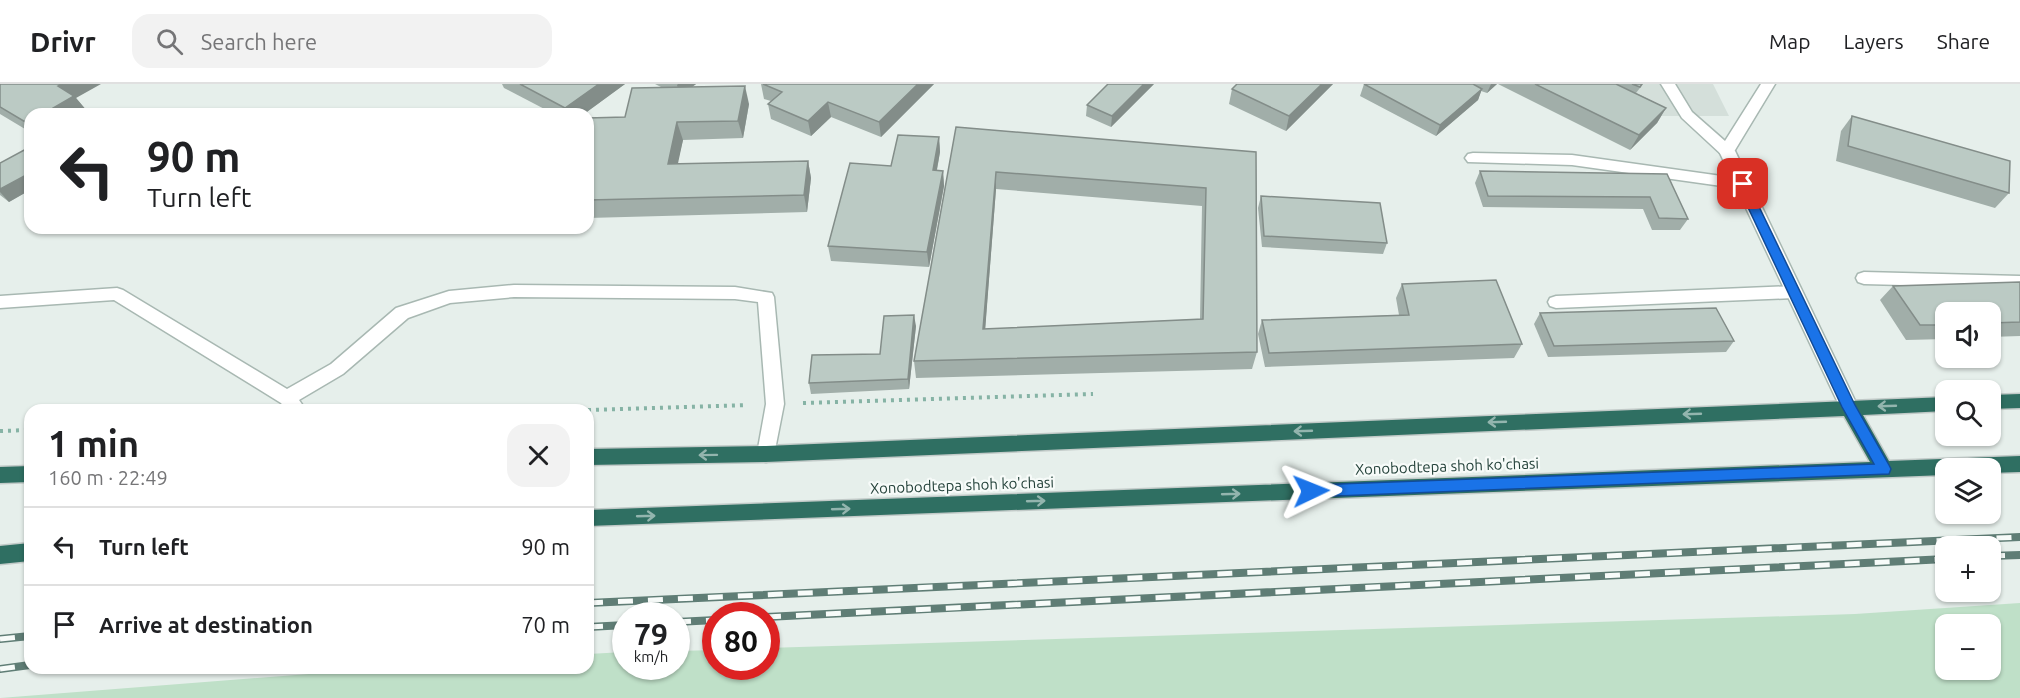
<!DOCTYPE html>
<html lang="en">
<head>
<meta charset="utf-8">
<style>
  body { margin:0; font-family:Ubuntu,sans-serif; background:#f2f2f2; color:#202124; height:100vh; display:flex; flex-direction:column; font-size:22px; white-space:nowrap }
  * { box-sizing:border-box; margin:0 }
  p { font-size:20px; color:#757577 }
  .icon { flex:none; width:33px; height:33px; fill:none; stroke:currentColor; stroke-width:2; stroke-linecap:round; stroke-linejoin:round }
  .map { position:relative; flex:1; overflow:hidden }
  .sheet { position:absolute; left:24px; top:320px; width:570px; height:270px; display:flex; flex-direction:column; background:#fff; border-radius:18px; box-shadow:0 2px 4px #0004 }
  .sheet>* { flex:none }
  .guide { position:absolute; left:24px; top:24px; width:570px; height:126px; border-radius:18px; box-shadow:0 2px 4px #0004; background:#fff; color:#202124; overflow:hidden }
  .buttons { position:absolute; left:1935px; top:218px; display:grid; gap:12px }
  .buttons a { display:grid; place-items:center; width:66px; height:66px; border-radius:12px; background:#fff; box-shadow:0 2px 4px #0004; font-size:30px }
  .speed { position:absolute; left:612px; top:518px; display:flex; gap:12px; font-size:30px; font-weight:700; text-align:center }
  .speed>* { display:grid; place-content:center; width:78px; height:78px; border-radius:50%; background:#fff; box-shadow:0 2px 4px #0004; line-height:1 }
  .speed small { font-size:15px; font-weight:400 }
  .speed .limit { border:9px solid #d22; background:#fff; color:#111 }
  .pin { position:absolute; display:grid; place-items:center; width:51px; height:51px; color:#fff; margin:-26px; border-radius:12px; box-shadow:0 3px 9px #0006 }
  .me { position:absolute; width:66px; margin:-33px; rotate:88deg; stroke-linejoin:round; filter:drop-shadow(0 0 4px #0008) }
  .turn { display:flex; align-items:center; gap:21px; height:126px; padding:0 24px; font-size:27px }
  .turn .icon { width:78px; height:78px; stroke-width:2.5 }
  .turn b { display:block; font-size:42px; line-height:51px }
  .round { display:grid; place-items:center; flex:none; width:63px; height:63px; border-radius:18px; background:#f2f2f2 }
  .headline { display:flex; align-items:center; justify-content:space-between; height:102px; padding:0 24px }
  h1 { font-size:36px; font-weight:700; line-height:45px }
  ul { padding:0; list-style:none }
  li { display:flex; align-items:center; gap:18px; height:78px; padding:0 24px; border-top:2px solid #e0e0e0 }
  li div { flex:1 }
  li b { display:block; font-size:22px }
  li em { font-style:normal }
  header { display:flex; align-items:center; gap:36px; box-sizing:border-box; height:84px; padding:0 30px; background:#fff; border-bottom:2px solid #e0e0e0 }
  header strong { font-size:28px }
  nav { display:flex; gap:33px; margin-inline-start:auto; font-size:21px }
  .search { width:420px; height:54px; background:#f2f2f2; display:flex; align-items:center; gap:15px; box-sizing:border-box; padding:0 21px; border-radius:18px; color:#757577; font-size:22px }
  .map>svg:first-child { display:block }
  .built { fill:#d4dfda }
  .green { fill:#bfe0c8; fill-rule:evenodd }
  .lines { fill:none; stroke-linecap:round; stroke-linejoin:round }
  .lane-casing { stroke:#a8b8b2; stroke-width:3 }
  .street-casing { stroke:#a8b8b2; stroke-width:3 }
  .highway-casing { stroke:#c2cac8; stroke-width:3 }
  .path { stroke:#86b3a5; stroke-width:4; stroke-dasharray:3 5; stroke-linecap:butt }
  .lane { fill:#fff; fill-rule:evenodd }
  .street { fill:#fff; fill-rule:evenodd }
  .highway { fill:#2f6f62; fill-rule:evenodd }
  .rail-casing { stroke:#5f7d75; stroke-width:8 }
  .rail { stroke:#f7fbf9; stroke-width:5; stroke-dasharray:15; stroke-linecap:butt }
  .wall { fill:#a1aea9; fill-rule:evenodd }
  .shaded-wall { fill:#838d89 }
  .building { fill:#bbcac4; stroke:#838d89; stroke-width:1.5; fill-rule:evenodd }
  .oneway { stroke:#93b5ae }
  .route { fill:#1a73e8; stroke:#114b97; stroke-width:1.5 }
  .labels { text-anchor:middle; dominant-baseline:central; stroke-width:4.5; stroke-linejoin:round; paint-order:stroke }
  .street-label { font-size:15px; fill:#24423a; stroke:#f7fbf9 }
</style>
</head>
<body>
<header>
<strong>Drivr</strong>
<div class="search"><svg class="icon" aria-label="search" viewBox="0 0 24 24"><circle cx="10" cy="10" r="6"/><path d="M15 15l6 6"/></svg>Search here</div>
<nav><a>Map</a><a>Layers</a><a>Share</a></nav>
</header>
<div class="map">
<svg width="2020" height="614" viewBox="0 0 2020 614">
  <rect width="100%" height="100%" fill="#e6efeb"/>
  <!-- built -->
  <polygon class="built" points="1598,0 1713,0 1729,32 1660,32"/>
  <!-- green -->
  <path class="green" d="M2020 519V614H0L386 584H588V570L625 568 626 582H676L677 567 715 566 716 582H766L767 564 1855 530ZM1946 540H1990V585H1946Z"/>
  <g class="lines">
    <defs>
      <g id="lane">
        <polygon points="1661,0 1675,0 1692,28 1725,57 1761,0 1775,0 1732,71 1722,71 1682,34"/>
        <polygon points="1473,69 1572,71 1743,95 1748,96 1751,100 1748,104 1743,105 1572,81 1468,78 1465,74 1468,70"/>
        <polygon points="1864,188 2020,192 2020,204 1864,200 1858,198 1856,194 1858,190"/>
        <polygon points="514,201 735,203 772,209 774,213 784,320 773,376 766,378 759,376 757,370 766,320 758,218 735,215 514,213 450,219 408,234 343,290 299,316 306,326 286,326 281,319 114,216 0,224 0,212 117,204 123,206 287,305 331,280 396,224 449,207"/>
        <polygon points="1794,202 1800,204 1802,208 1800,212 1794,214 1556,224 1550,222 1548,218 1550,214 1556,212"/>
      </g>
      <polygon id="street" points="1727,62 1735,67 1858,323 1855,328 1849,330 1843,328 1840,323 1719,67"/>
      <g id="highway">
        <polygon points="2020,310 2020,324 1990,325 1990,311"/>
        <polygon points="1946,313 1946,327 1863,331 1889,377 2020,372 2020,388 1990,389 1990,384 1946,384 1946,391 588,442 588,426 1870,378 1844,332 766,378 588,381 588,365 766,362"/>
        <polygon points="30,382 30,398 0,399 0,383"/>
        <polygon points="30,459 30,477 0,480 0,462"/>
      </g>
    </defs>
    <!-- lane casing -->
    <use href="#lane" class="lane-casing"/>
    <!-- street casing -->
    <use href="#street" class="street-casing"/>
    <!-- highway casing -->
    <use href="#highway" class="highway-casing"/>
    <!-- path -->
    <g class="path">
      <polyline points="803,319 1093,310"/>
      <polyline points="588,326 747,321"/>
      <polyline points="0,347 30,346"/>
    </g>
    <!-- lane -->
    <use href="#lane" class="lane"/>
    <!-- street -->
    <use href="#street" class="street"/>
    <!-- highway -->
    <use href="#highway" class="highway"/>
    <defs>
      <g id="rail">
        <polyline points="1990,472 2020,471"/>
        <polyline points="588,519 2020,453"/>
        <polyline points="766,533 1946,475"/>
        <polyline points="676,538 716,536"/>
        <polyline points="588,543 626,541"/>
        <polyline points="0,555 30,552"/>
        <polyline points="0,585 30,581"/>
      </g>
    </defs>
    <!-- rail casing -->
    <use href="#rail" class="rail-casing"/>
    <!-- rail -->
    <use href="#rail" class="rail"/>
  </g>
  <!-- wall -->
  <g class="wall">
    <polygon points="0,0 76,14 87,27 82,30 30,30 30,48 0,30"/>
    <polygon points="502,0 625,0 584,30 554,30 504,4"/>
    <polygon points="655,0 696,0 692,3 749,20 743,54 683,56 677,80 808,77 811,94 807,128 588,134 588,34 625,33 663,4"/>
    <polygon points="761,0 934,0 881,53 831,33 811,52 771,35 768,20 771,17 764,15"/>
    <polygon points="1154,0 1111,43 1086,32 1087,21"/>
    <polygon points="1333,0 1286,47 1229,20 1232,5"/>
    <polygon points="1364,0 1497,0 1487,9 1481,7 1478,16 1436,52 1360,12"/>
    <polygon points="1498,0 1643,0 1636,9 1666,24 1657,39 1630,66"/>
    <polygon points="1852,32 2009,109 1995,124 1836,77 1841,47"/>
    <path d="M956 43 1256 68 1257 268 1252 285 916 294 914 277ZM996 105 1202 122 1200 235 985 245Z"/>
    <polygon points="939,53 940,68 937,86 943,87 944,102 929,183 831,177 828,162 891,82"/>
    <polygon points="30,66 30,106 9,118 0,111 0,79"/>
    <polygon points="1480,87 1667,90 1688,135 1680,146 1652,146 1643,125 1483,123 1475,99"/>
    <polygon points="1261,112 1387,159 1383,170 1262,163 1258,124"/>
    <polygon points="2020,198 2020,252 1990,253 1990,228 1946,228 1946,255 1906,256 1880,216 1893,202"/>
    <polygon points="1402,200 1522,260 1514,274 1265,283 1258,250 1262,236 1399,231 1396,214"/>
    <polygon points="1540,229 1734,257 1726,268 1548,273 1534,240"/>
    <polygon points="916,242 909,305 811,310 809,299 880,270"/>
  </g>
  <!-- shaded-wall -->
  <g class="shaded-wall">
    <polygon points="62,0 101,0 76,14 87,27 82,30 43,30 58,2"/>
    <polygon points="599,0 625,0 584,30 568,30 565,24"/>
    <polygon points="678,0 696,0 680,12 677,1"/>
    <polygon points="918,0 934,0 881,53 879,38"/>
    <polygon points="1144,0 1154,0 1111,43 1112,32"/>
    <polygon points="1322,0 1333,0 1286,47 1289,32"/>
    <polygon points="1491,0 1497,0 1487,9"/>
    <polygon points="745,2 749,20 743,54 738,37"/>
    <polygon points="1482,5 1478,16 1436,52 1440,41"/>
    <polygon points="828,18 831,33 811,52 808,37"/>
    <polygon points="1666,24 1657,39 1630,66 1639,51"/>
    <polygon points="677,38 683,56 674,98 668,80"/>
    <polygon points="939,53 940,68 934,101 933,86"/>
    <polygon points="808,77 811,94 807,128 804,111"/>
    <polygon points="943,87 944,102 929,183 927,168"/>
    <polygon points="996,88 996,105 984,261 983,245"/>
    <polygon points="30,89 30,106 9,118 0,108 0,105"/>
    <polygon points="914,231 916,242 909,305 908,295"/>
  </g>
  <!-- building -->
  <g class="building">
    <polygon points="0,0 62,0 58,2 74,12 43,30 30,30 30,37 27,39 0,23"/>
    <polygon points="520,0 599,0 565,24"/>
    <polygon points="763,0 918,0 879,38 828,18 808,37 768,20 782,8"/>
    <polygon points="1108,0 1144,0 1112,32 1087,21"/>
    <polygon points="1237,0 1322,0 1289,32 1232,5"/>
    <polygon points="1364,0 1473,0 1482,5 1440,41"/>
    <polygon points="1535,0 1616,0 1666,24 1639,51"/>
    <polygon points="1632,0 1642,0 1640,3"/>
    <polygon points="745,2 738,37 677,38 668,80 808,77 804,111 588,116 588,34 625,33 632,4"/>
    <polygon points="1852,32 2010,77 2009,109 1848,62"/>
    <path d="M956 43 1256 68 1257 268 914 277ZM996 88 1206 104 1203 235 983 245Z"/>
    <polygon points="898,51 939,53 933,86 943,87 927,168 828,162 850,79 891,82"/>
    <polygon points="28,64 30,66 30,89 0,105 0,79"/>
    <polygon points="1480,87 1667,90 1688,135 1659,134 1650,113 1488,112"/>
    <polygon points="1261,112 1380,119 1387,159 1264,152"/>
    <polygon points="1496,196 1522,260 1269,269 1262,236 1409,231 1402,200"/>
    <polygon points="2020,198 2020,238 1990,239 1990,228 1946,228 1946,241 1920,241 1893,202"/>
    <polygon points="1716,224 1734,257 1554,262 1540,229"/>
    <polygon points="914,231 908,295 809,299 812,271 880,270 884,232"/>
  </g>
  <!-- one-way arrows -->
  <defs><path id="oneway-shaft" d="M-6 0H5M1.5-3L5.5 0L1.5 3" fill="none" stroke-width="1.6" stroke-linecap="round" stroke-linejoin="round" transform="scale(1.5)"/></defs>
  <g class="oneway">
    <use href="#oneway-shaft" transform="translate(1887 322) rotate(178)"/>
    <use href="#oneway-shaft" transform="translate(1692 330) rotate(178)"/>
    <use href="#oneway-shaft" transform="translate(1497 338) rotate(178)"/>
    <use href="#oneway-shaft" transform="translate(1303 347) rotate(178)"/>
    <use href="#oneway-shaft" transform="translate(708 371) rotate(179)"/>
    <use href="#oneway-shaft" transform="translate(1231 410) rotate(-2)"/>
    <use href="#oneway-shaft" transform="translate(1036 417) rotate(-2)"/>
    <use href="#oneway-shaft" transform="translate(841 425) rotate(-2)"/>
    <use href="#oneway-shaft" transform="translate(646 432) rotate(-2)"/>
  </g>
  <!-- route -->
  <polygon class="route" points="1743,96 1748,100 1855,321 1889,381 1891,385 1889,390 1311,413 1305,411 1303,407 1305,403 1311,401 1874,380 1842,323 1737,100"/>
  <g class="labels">
    <!-- street labels -->
    <g class="street-label">
      <text transform="translate(1447 382) rotate(-2)">Xonobodtepa shoh ko'chasi</text>
      <text transform="translate(962 401) rotate(-2)">Xonobodtepa shoh ko'chasi</text>
    </g>
  </g>
</svg>
<div class="buttons">
<a><svg class="icon" aria-label="sound" viewBox="0 0 24 24"><path d="M4 9h4l5-4v14l-5-4H4zM17 9q2 3 0 6"/></svg></a>
<a><svg class="icon" aria-label="search" viewBox="0 0 24 24"><circle cx="10" cy="10" r="6"/><path d="M15 15l6 6"/></svg></a>
<a><svg class="icon" aria-label="layers" viewBox="0 0 24 24"><path d="M12 4l9 5-9 5-9-5zM3 14l9 5 9-5"/></svg></a>
<a>+</a>
<a>−</a>
</div>
<div class="speed"><div>79<small>km/h</small></div><div class="limit">80</div></div>
<div class="pin" style="left:1743px;top:100px;background:#d93025"><svg class="icon" aria-label="arrive" viewBox="0 0 24 24"><path d="M6 21V4h12l-3 4 3 4H6"/></svg></div>
<svg class="me" style="left:1311px;top:407px" viewBox="-20 -20 40 40"><path d="M0-17L14 15 0 8-14 15z" fill="#1a73e8" stroke="#fff" stroke-width="4"/></svg>
<div class="guide">
<div class="turn"><svg class="icon" aria-label="left" viewBox="0 0 24 24"><path d="M17 20v-9H6M10 6l-5 5 5 5"/></svg><div><b>90 m</b>Turn left</div></div>
</div>
<section class="sheet">
<div class="headline"><div><h1>1 min</h1><p>160 m · 22:49</p></div><a class="round"><svg class="icon" aria-label="close" viewBox="0 0 24 24"><path d="M6 6l12 12M18 6L6 18"/></svg></a></div>
<ul>
<li><svg class="icon" aria-label="left" viewBox="0 0 24 24"><path d="M17 20v-9H6M10 6l-5 5 5 5"/></svg><div><b>Turn left</b></div><em>90 m</em></li>
<li><svg class="icon" aria-label="arrive" viewBox="0 0 24 24"><path d="M6 21V4h12l-3 4 3 4H6"/></svg><div><b>Arrive at destination</b></div><em>70 m</em></li>
</ul>
</section>
</div>
</body>
</html>
